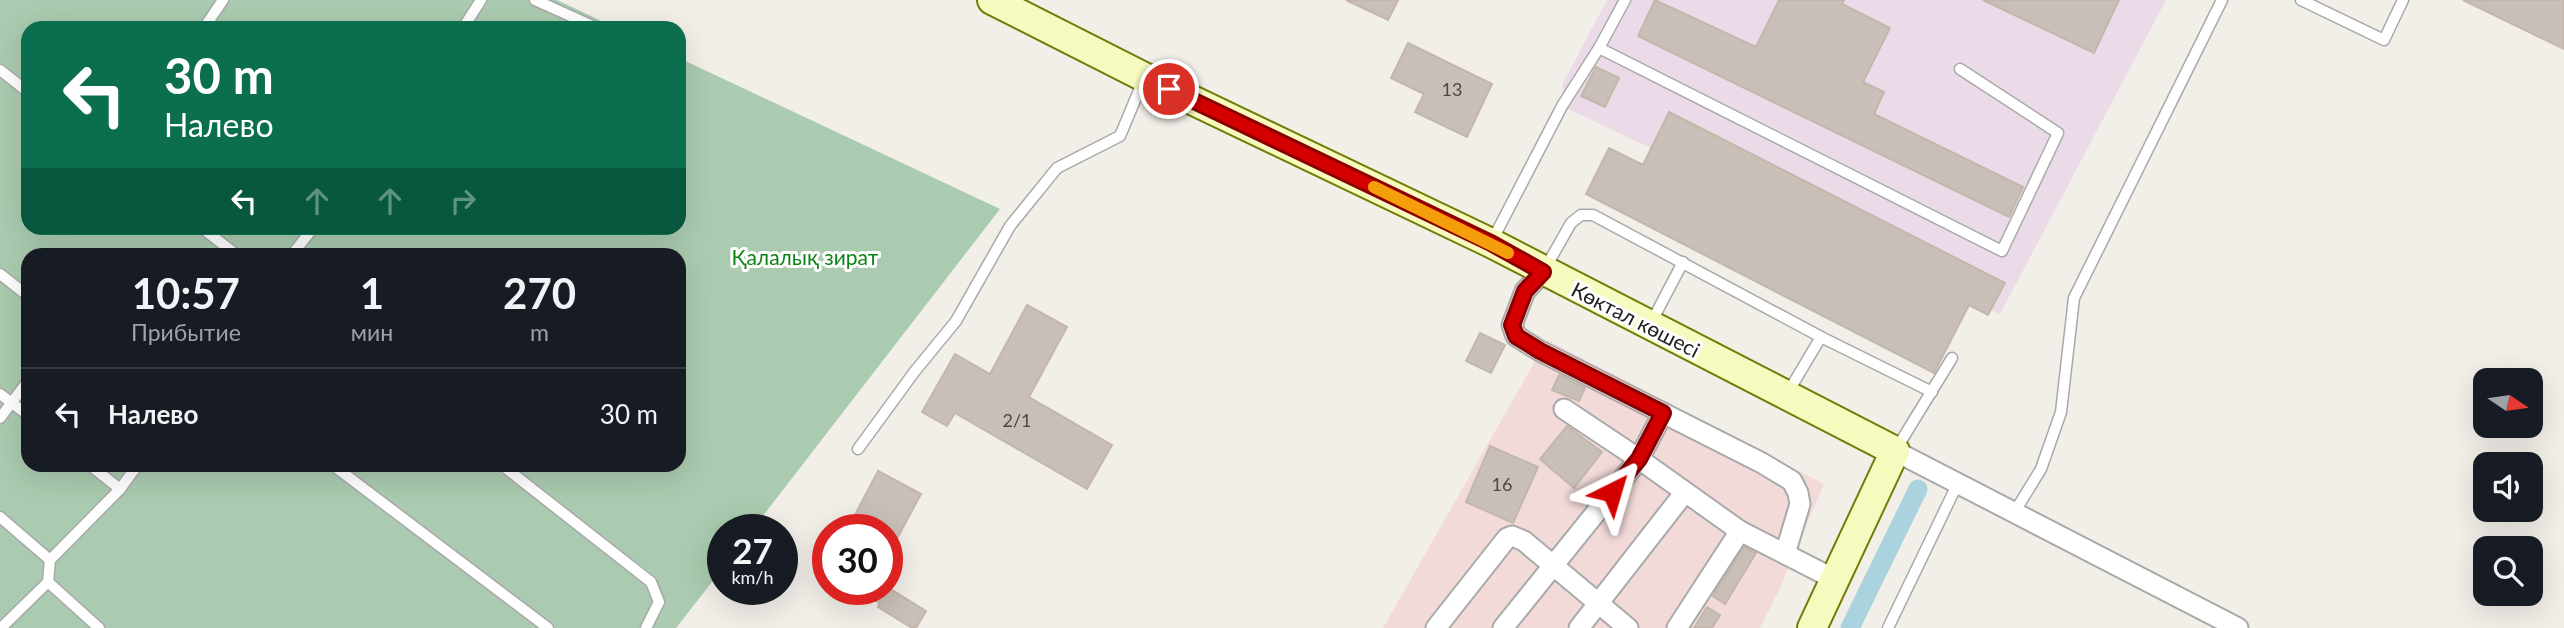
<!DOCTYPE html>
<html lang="ru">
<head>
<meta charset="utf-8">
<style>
  body { margin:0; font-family:Lato,sans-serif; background:#242831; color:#f1f3f6; height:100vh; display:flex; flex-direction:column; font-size:26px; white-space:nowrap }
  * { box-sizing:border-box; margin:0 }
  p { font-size:23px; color:#9ea1a6 }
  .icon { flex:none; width:38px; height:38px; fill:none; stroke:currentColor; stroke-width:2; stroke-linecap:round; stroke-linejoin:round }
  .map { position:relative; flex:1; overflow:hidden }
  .panel { position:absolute; left:21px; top:248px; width:665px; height:224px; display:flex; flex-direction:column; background:#171b24; border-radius:21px; box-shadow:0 7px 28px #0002 }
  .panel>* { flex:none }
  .top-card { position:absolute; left:21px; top:21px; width:665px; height:214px; border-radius:21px; box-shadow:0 7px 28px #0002; background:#0b6e4f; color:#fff; overflow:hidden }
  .needle { width:46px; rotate:103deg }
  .buttons { position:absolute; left:2473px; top:368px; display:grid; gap:14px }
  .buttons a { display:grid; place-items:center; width:70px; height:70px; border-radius:14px; background:#171b24; box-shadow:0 7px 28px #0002; font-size:35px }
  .speed { position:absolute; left:707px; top:514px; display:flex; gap:14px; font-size:35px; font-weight:700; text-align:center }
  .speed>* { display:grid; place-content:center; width:91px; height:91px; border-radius:50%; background:#171b24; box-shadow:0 7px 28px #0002; line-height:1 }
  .speed small { font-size:18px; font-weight:400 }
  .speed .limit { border:10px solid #d22; background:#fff; color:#111 }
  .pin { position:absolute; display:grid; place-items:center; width:60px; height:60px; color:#fff; margin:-30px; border:4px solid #fff; border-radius:50%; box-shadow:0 2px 7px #0007 }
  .me { position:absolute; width:77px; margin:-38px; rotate:40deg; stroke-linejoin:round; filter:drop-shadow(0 0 5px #0008) }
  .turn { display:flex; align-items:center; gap:24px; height:147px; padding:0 28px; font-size:32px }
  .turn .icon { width:91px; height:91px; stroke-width:2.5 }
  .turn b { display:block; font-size:49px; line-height:60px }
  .lanes { display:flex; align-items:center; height:66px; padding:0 28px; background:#0003; justify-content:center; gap:35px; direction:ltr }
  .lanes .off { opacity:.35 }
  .eta { display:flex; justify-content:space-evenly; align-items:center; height:119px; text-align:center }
  .eta b { font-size:42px; font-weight:700; line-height:49px }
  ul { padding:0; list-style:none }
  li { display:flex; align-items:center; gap:21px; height:91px; padding:0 28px; border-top:2px solid #363941 }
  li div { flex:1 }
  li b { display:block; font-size:26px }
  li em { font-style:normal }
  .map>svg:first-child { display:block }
  .commercial { fill:#f2dad9 }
  .industrial { fill:#ebdbe8 }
  .cemetery { fill:#aacbaf; fill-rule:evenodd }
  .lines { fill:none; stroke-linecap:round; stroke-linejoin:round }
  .canal { stroke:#aad3df; stroke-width:19 }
  .building { fill:#c7bfb8; stroke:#c4b6ab; stroke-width:2 }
  .lane-casing { stroke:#a9a9a9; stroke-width:13 }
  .street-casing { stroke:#a9a9a9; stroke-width:23 }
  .secondary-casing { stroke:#707d05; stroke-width:32 }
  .lane { stroke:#fff; stroke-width:10 }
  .street { stroke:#fff; stroke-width:19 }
  .secondary { stroke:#f7fabf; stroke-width:28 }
  .route-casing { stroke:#8a0000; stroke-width:18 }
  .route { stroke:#d40000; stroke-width:12 }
  .slow { stroke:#f59e0b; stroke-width:12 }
  .labels { text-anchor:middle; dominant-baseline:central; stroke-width:6; stroke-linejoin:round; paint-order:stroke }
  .number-label { font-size:18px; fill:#4b4948 }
  .park-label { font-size:21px; fill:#0c8416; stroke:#fff }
  .street-label { font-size:21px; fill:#222; stroke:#fff }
</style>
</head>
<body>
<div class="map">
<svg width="2564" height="628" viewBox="0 0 2564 628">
  <rect width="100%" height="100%" fill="#f2efe9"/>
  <!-- commercial -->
  <polygon class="commercial" points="1547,340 1824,484 1780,588 1760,628 1383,628"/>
  <!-- industrial -->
  <polygon class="industrial" points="1607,0 2166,0 2000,314 1562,106 1563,83"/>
  <!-- cemetery -->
  <path class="cemetery" d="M0 0H557L616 28H28V228H679V58L1000 209 752 530H723V568L676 628H0ZM28 256H679V466H28Z"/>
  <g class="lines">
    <!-- canal -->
    <polyline class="canal" points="1850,628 1918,489"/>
  </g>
  <!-- building -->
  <g class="building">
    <polygon points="1346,0 1398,0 1388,20"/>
    <polygon points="1655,0 1756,47 1779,0 1844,0 1842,4 1890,28 1863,82 1884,92 1874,114 2023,187 2009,217 1638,36"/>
    <polygon points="1983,0 2119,0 2094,53"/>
    <polygon points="2463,0 2564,0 2564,49"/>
    <polygon points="1408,43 1492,84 1467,137 1415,112 1424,94 1391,78"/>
    <polygon points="1596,67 1619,78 1605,107 1581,96"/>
    <polygon points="1669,112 2005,283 1988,315 1969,305 1934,373 1586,194 1609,148 1643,165"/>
    <polygon points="1027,305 1067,327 1029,397 1112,445 1087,489 955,413 947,426 922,412 955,354 990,374"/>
    <polygon points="1480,333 1505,345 1491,373 1466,361"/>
    <polygon points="1559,375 1585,388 1579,401 1552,390"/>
    <polygon points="1567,426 1602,452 1574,488 1540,459"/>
    <polygon points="1490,446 1538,467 1513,523 1466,502"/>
    <polygon points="878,471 921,494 887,557 887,530 847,530"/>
    <polygon points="1744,547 1756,553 1725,604 1713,596"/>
    <polygon points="855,590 892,590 926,611 916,628 912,628 878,607 880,603"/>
    <polygon points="1707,607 1720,615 1712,628 1694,628"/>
  </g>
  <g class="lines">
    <defs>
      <g id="lane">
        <polyline points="535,0 597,28"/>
        <polyline points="2301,0 2384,40 2403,0"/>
        <polyline points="204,28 223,0"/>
        <polyline points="463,28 481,0"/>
        <polyline points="1599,48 2002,251 2058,133 1960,69"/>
        <polyline points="0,70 28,92"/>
        <polyline points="202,228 238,256"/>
        <polyline points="1492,241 1562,106 1599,48 1625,0"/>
        <polyline points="291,256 313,228"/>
        <polyline points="1546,267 1571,223 1581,215 1593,215 1821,337 1932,392"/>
        <polyline points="0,274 28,296"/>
        <polyline points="1651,323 1683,262"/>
        <polyline points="0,394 28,415"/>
        <polyline points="1787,394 1821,337"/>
        <polyline points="0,418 28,381"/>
        <polyline points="858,449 915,371 956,321 1010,226 1057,168 1120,136 1143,81"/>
        <polyline points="1895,451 1952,358"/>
        <polyline points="91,466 120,489"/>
        <polyline points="334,466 548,628"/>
        <polyline points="503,466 651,582 659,602 646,628"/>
        <polyline points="2014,513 2041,469 2061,412 2074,298 2222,0"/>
        <polyline points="0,517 50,560"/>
        <polyline points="48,582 99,628"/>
        <polyline points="1,628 48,582 50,560 120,489 137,466"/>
        <polyline points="1888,628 1957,485"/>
      </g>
      <g id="street">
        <polyline points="1543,272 1525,291 1512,325 1516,336 1540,351 1663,413 1639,459 1740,531 1677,628"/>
        <polyline points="1663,413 1762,463 1792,481 1798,493 1800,504 1785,554"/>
        <polyline points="1895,451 2238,628"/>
        <polyline points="1740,531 1834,579"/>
        <polyline points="1436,628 1507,538 1512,536 1524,541 1628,628"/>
        <polyline points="1503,628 1639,459 1564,409"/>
        <polyline points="1579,628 1685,492"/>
      </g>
      <polyline id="secondary" points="992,0 1144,77 1491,243 1895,451 1812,628"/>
    </defs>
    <!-- lane casing -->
    <use href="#lane" class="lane-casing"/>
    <!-- street casing -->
    <use href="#street" class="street-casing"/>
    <!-- secondary casing -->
    <use href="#secondary" class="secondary-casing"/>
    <!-- lane -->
    <use href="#lane" class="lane"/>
    <!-- street -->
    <use href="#street" class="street"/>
    <!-- secondary -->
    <use href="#secondary" class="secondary"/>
  </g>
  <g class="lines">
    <defs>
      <polyline id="route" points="1169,89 1491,243 1543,272 1525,291 1512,325 1516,336 1540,351 1663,413 1639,459 1612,492"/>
    </defs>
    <!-- route casing -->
    <use href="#route" class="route-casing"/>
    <!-- route -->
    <use href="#route" class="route"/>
    <!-- slow -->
    <polyline class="slow" points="1374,187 1508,253"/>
  </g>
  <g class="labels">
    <!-- number labels -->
    <g class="number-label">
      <text x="1452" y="89">13</text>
      <text x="1017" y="420">2/1</text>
      <text x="1502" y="484">16</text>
    </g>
    <!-- park labels -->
    <g class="park-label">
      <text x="805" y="256">Қалалық зират</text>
    </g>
    <!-- street labels -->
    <g class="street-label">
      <text transform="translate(1636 319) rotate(27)">Көктал көшесі</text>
    </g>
  </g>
</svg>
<div class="buttons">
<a><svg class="needle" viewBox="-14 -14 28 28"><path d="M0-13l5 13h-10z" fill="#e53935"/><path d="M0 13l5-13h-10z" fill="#9ea1a6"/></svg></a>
<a><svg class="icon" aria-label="sound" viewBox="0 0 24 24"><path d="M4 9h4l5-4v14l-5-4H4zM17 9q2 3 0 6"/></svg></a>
<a><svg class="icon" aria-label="search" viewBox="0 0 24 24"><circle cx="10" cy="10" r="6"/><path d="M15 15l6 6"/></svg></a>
</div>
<div class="speed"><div>27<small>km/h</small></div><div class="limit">30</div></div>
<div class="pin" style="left:1169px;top:89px;background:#d93025"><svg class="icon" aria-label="arrive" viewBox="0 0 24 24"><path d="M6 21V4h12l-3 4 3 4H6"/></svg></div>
<svg class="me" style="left:1612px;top:492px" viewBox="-20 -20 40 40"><path d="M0-17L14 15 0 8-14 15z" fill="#d40000" stroke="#fff" stroke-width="4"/></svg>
<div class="top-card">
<div class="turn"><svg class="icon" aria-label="left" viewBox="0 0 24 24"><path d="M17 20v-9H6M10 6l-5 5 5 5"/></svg><div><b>30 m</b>Налево</div></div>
<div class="lanes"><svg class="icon" aria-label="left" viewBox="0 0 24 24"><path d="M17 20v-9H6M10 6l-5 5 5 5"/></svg><svg class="icon off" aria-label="ahead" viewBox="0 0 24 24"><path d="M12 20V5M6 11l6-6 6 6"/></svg><svg class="icon off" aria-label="ahead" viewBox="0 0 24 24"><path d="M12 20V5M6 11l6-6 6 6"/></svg><svg class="icon off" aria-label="right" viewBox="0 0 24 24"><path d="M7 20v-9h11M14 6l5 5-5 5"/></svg></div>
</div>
<section class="panel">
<div class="eta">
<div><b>10:57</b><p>Прибытие</p></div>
<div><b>1</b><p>мин</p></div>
<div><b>270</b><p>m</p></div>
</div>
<ul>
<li><svg class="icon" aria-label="left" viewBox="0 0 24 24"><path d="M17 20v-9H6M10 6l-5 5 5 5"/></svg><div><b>Налево</b></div><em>30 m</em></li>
</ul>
</section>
</div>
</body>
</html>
